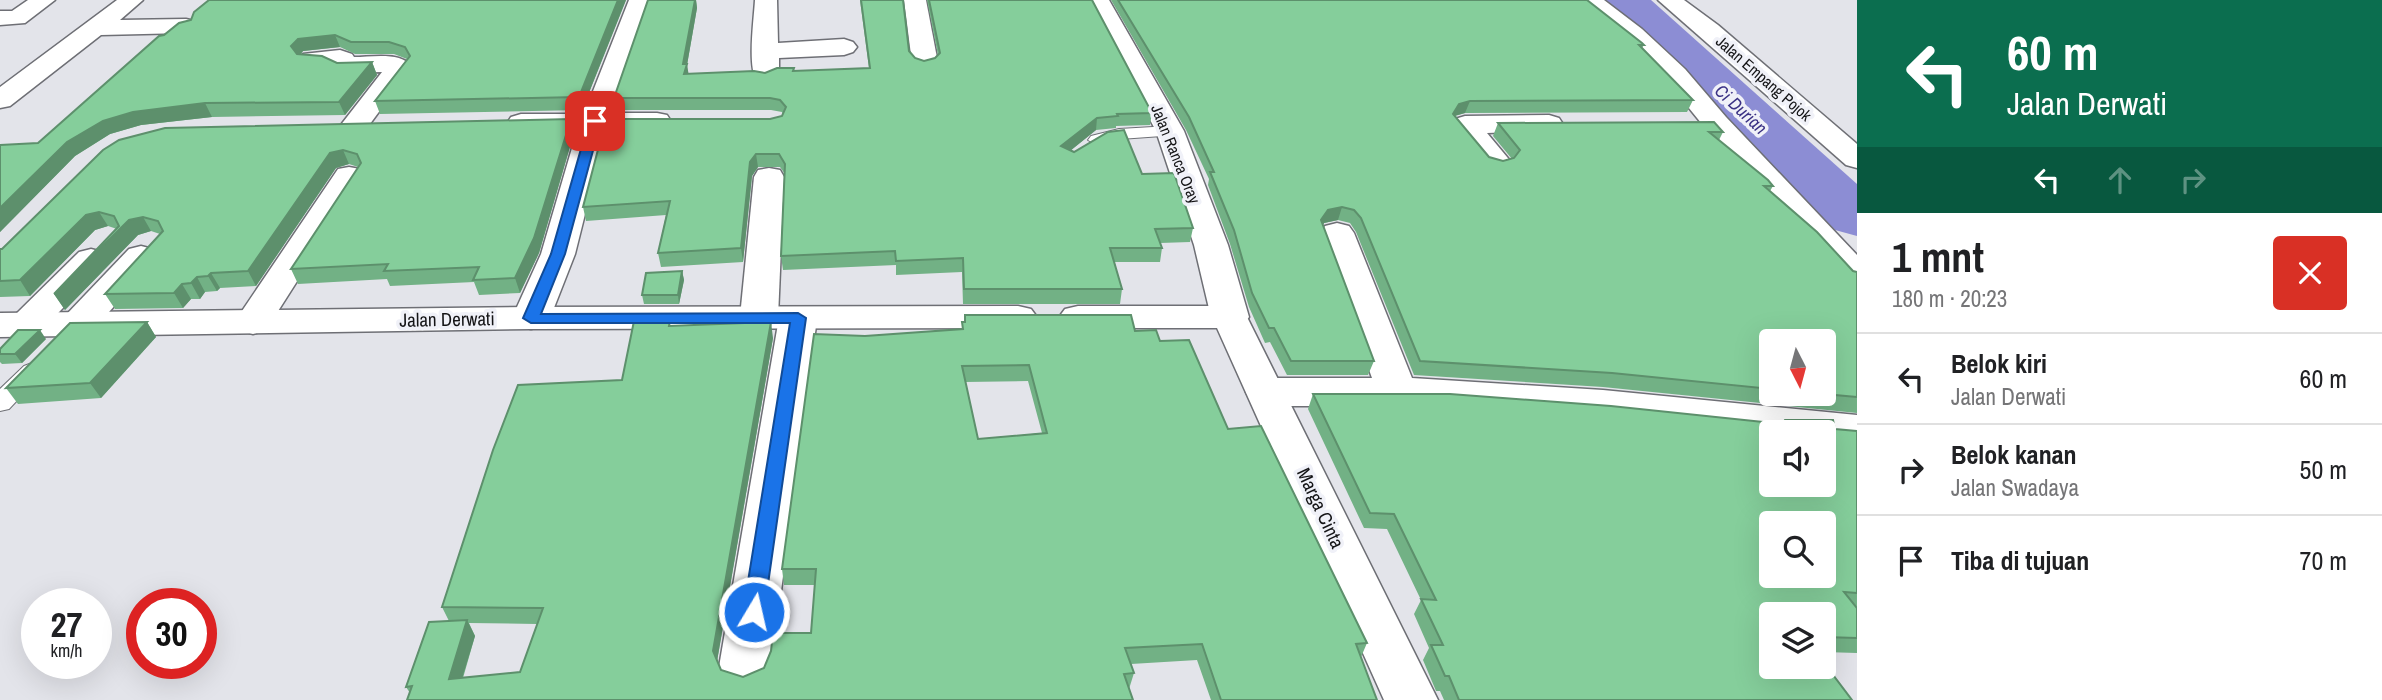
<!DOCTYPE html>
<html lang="id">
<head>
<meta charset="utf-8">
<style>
  body { margin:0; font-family:"Archivo Narrow",sans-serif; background:#f2f2f2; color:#202124; height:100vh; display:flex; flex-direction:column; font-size:26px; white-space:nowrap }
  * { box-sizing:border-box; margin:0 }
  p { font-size:23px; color:#757577 }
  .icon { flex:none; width:38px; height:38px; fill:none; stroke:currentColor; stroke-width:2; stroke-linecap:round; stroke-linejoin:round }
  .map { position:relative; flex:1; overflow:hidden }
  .sheet { display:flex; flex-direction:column; background:#fff; width:525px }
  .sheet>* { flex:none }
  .banner { background:#0b6e4f; color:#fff; overflow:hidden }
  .needle { width:46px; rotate:174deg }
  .controls { position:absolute; left:1759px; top:329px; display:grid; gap:14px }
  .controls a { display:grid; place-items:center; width:77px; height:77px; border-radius:7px; background:#fff; box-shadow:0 7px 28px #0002; font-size:35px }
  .speed { position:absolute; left:21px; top:588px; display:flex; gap:14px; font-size:35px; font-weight:700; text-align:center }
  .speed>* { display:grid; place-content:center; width:91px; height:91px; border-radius:50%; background:#fff; box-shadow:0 7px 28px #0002; line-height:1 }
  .speed small { font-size:18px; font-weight:400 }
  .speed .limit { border:10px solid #d22; background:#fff; color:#111 }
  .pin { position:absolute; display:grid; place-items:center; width:60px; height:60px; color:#fff; margin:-30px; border-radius:14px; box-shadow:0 4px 10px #0006 }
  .me { position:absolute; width:77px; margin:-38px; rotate:9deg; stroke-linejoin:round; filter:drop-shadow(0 0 5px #0008) }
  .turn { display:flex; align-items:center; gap:24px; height:147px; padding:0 35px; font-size:32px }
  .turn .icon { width:91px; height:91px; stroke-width:2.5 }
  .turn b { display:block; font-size:49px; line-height:60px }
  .lanes { display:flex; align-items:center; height:66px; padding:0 35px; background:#0003; justify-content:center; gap:35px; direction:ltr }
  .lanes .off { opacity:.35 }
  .round { display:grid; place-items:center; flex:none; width:74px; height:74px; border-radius:7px; background:#f2f2f2 }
  .headline { display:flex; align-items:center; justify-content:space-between; height:119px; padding:0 35px }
  h1 { font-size:42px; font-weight:700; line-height:52px }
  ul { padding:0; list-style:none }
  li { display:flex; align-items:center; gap:21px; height:91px; padding:0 35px; border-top:2px solid #e0e0e0 }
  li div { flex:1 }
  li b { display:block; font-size:26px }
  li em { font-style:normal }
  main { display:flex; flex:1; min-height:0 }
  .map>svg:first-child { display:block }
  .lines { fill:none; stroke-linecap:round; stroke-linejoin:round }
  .river { fill:#8c8dd4; fill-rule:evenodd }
  .lane-casing { stroke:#6e6f75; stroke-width:2 }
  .street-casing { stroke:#6e6f75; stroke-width:3 }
  .secondary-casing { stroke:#6e6f75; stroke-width:3 }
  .primary-casing { stroke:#6e6f75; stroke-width:3 }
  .lane { fill:#fff; fill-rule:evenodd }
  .street { fill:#fff; fill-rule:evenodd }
  .secondary { fill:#fff; fill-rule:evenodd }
  .primary { fill:#fff; fill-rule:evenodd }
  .wall { fill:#72b185; fill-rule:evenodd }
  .shaded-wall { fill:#5d906c }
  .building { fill:#85ce9b; stroke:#5d906c; stroke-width:2; fill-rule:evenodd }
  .route { fill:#1a73e8; stroke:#114b97; stroke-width:2 }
  .labels { text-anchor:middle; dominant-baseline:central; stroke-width:7; stroke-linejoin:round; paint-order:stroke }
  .far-street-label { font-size:16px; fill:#141416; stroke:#f0f1f8 }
  .far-water-label { font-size:18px; font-style:italic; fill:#3b3285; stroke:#f0f1f8 }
  .street-label { font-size:19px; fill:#141416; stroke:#f0f1f8 }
</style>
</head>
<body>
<main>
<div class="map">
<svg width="1857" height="700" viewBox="0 0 1857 700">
  <rect width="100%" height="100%" fill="#e3e4ea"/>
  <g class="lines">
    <!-- river -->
    <polygon class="river" points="1603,0 1651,0 1857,184 1857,236 1835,230"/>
    <defs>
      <g id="lane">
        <polygon points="1170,126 1178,131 1176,135 1120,139 1097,145 1088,140 1091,136 1119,129"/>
        <polygon points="32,363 40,366 44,371 40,376 9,409 0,411 0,389 24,366"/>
      </g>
      <g id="street">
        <polygon points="28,0 55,0 25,23 0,25 0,11 12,11"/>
        <polygon points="117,0 143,0 120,20 186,19 195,21 198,26 195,31 186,33 101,35 10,106 0,108 0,87"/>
        <polygon points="629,0 651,0 612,113 657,113 667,115 671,121 667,127 606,130 575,254 550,318 544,326 531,329 518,326 512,318 541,254 577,131 521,132 511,129 507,123 511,117 521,114 584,114"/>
        <path d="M755 0H777L778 43 844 39 853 42 857 47 853 52 844 55 779 58V75L775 81 766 83 757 81C747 67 754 19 755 0Z"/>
        <polygon points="904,0 926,0 938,63 934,68 925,71 916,68 912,63"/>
        <polygon points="1578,0 1604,0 1642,29 1685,69 1726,117 1857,255 1857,287 1845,283 1706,129 1667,81 1624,39"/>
        <polygon points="1658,0 1684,0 1718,25 1857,144 1857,168 1846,165"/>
        <path d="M340 50 352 54 354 57C372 57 401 51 412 67L364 132 354 135 344 132 340 126 382 72 342 73 328 66 303 64 299 59 303 54Z"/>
        <polygon points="1549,115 1559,118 1563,124 1559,130 1487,133 1512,163 1508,169 1497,172 1486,169 1451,125 1455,119 1465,116"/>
        <polygon points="349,167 360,169 364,176 266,330 253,334 240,330 234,322 240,314 338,169"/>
        <polygon points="769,168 780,170 784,177 778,317 772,325 759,328 746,325 740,317 754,177 758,170"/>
        <polygon points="1337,223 1349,226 1354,233 1412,378 1603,390 1857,415 1857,445 1824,441 1824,432 1771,432 1771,436 1603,418 1444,406 1266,406 1252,402 1246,392 1252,382 1266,378 1372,378 1320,233 1325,226"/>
        <polygon points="141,246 153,249 158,256 153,263 91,332 78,336 65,332 59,324 65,316 129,249"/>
        <polygon points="91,249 103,252 108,259 103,266 40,332 27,336 14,332 8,324 14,316 79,252"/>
        <polygon points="798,307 811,310 817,318 771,667 764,683 745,690 726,683 719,667 779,318 785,310"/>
      </g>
      <polygon id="secondary" points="1087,0 1109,0 1184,131 1228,245 1249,317 1243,325 1230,328 1217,325 1211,317 1194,245 1156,131"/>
      <g id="primary">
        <polygon points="1018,306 1031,309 1037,317 1031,325 1018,328 531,329 0,337 0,313 531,307"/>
        <polygon points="1078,306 1230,306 1243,309 1438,700 1384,700 1217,328 1078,328 1065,325 1059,317 1065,309"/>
      </g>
    </defs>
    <!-- lane casing -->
    <use href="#lane" class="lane-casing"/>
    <!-- street casing -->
    <use href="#street" class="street-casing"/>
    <!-- secondary casing -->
    <use href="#secondary" class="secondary-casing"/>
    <!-- primary casing -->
    <use href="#primary" class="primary-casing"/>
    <!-- lane -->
    <use href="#lane" class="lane"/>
    <!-- street -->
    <use href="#street" class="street"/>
    <!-- secondary -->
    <use href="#secondary" class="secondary"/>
    <!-- primary -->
    <use href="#primary" class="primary"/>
  </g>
  <!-- wall -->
  <g class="wall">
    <polygon points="626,0 582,110 380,114 375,101 407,59 394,54 355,54 340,47 303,51 301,54 337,63 372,62 377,75 345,115 212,117 141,125 110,134 75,156 0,232 0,145 38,143 159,36"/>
    <polygon points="648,0 696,0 697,8 687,65 688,74 765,73 794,71 869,68 860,0 903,0 909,51 915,58 924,61 935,58 938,55 927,0 1092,0 1152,113 1150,125 1116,126 1116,128 1096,130 1070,151 1142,174 1193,228 1190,242 1160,243 1162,248 1160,262 1114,262 1122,289 1120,304 963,304 962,272 896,275 896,265 783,270 781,256 785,174 780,167 758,167 752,176 743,262 661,267 658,253 666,215 586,221 583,207 770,119 782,116 783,114 782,112 771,110 617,110 614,98"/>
    <path d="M1111 0H1587L1644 45 1642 48 1693 100 1687 112 1465 113 1455 116 1489 157 1503 161 1512 159 1493 136 1498 123 1723 132 1719 140 1773 186 1770 191 1853 271 1857 272V413L1603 387 1414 375 1356 232 1350 223 1338 220 1324 223 1323 225 1374 361 1368 375H1287L1270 342 1265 343 1249 307 1230 244 1208 185 1209 179 1186 130ZM1771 341 1824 394H1771Z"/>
    <polygon points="574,133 539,253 520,293 479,295 474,282 390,286 387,279 298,284 291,269 358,167 349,164 336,168 256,286 220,288 217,291 205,292 200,299 191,299 183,308 115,309 105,294 160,234 151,231 138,235 65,310 54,294 117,229 108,226 95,230 30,296 0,297 0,249 2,249 103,150"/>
    <polygon points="682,271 684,280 679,304 644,304 642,295"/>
    <polygon points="147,322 156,337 101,398 18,404 6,388"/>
    <path d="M962 322 1135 331 1160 341 1228 429 1367 643 1361 657 1377 700H1211L1197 660 1131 664 1134 673 1129 689 410 693 406 687 449 621 442 607 622 380 673 325 773 338 717 661 721 670 743 677 764 668 811 633 815 585H784L782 569 865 336 962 329ZM1028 381 1042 433 978 439 965 382ZM469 623 537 624 520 672 463 678 475 636Z"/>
    <polygon points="46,339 22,363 2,364 0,362 0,349"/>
    <polygon points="1313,394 1835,429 1857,431 1857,653 1824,652 1824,614 1771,614 1852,700 1444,700 1440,691 1436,691 1423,660 1429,648 1414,614 1421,600 1387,529 1364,528 1308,409"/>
  </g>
  <!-- shaded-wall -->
  <g class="shaded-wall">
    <polygon points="618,0 626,0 582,110 579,97"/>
    <polygon points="695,0 696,0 697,8 687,65 689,76 686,87 683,64"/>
    <polygon points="335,35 340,47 303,51 296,59 291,46 298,39"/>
    <polygon points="372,62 377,75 345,115 339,102"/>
    <polygon points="1470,101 1465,113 1454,116 1453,114 1459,104"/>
    <polygon points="205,103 212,117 141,125 110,134 75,156 0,232 0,208 67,142 103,121 133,112"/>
    <polygon points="1097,118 1096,130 1060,159 1061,146"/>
    <polygon points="571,119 574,133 539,253 520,293 515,278"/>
    <polygon points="343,150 349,164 336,168 256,286 248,271 330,153"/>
    <polygon points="756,154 758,167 752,176 743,262 741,248 750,162"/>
    <polygon points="1342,207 1338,220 1324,223 1318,234 1321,220 1328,210"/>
    <polygon points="99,212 108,226 95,230 30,296 20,280 86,215"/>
    <polygon points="143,217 151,231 138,235 65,310 54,294 129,220"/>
    <polygon points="682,271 684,280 679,304 678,295"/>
    <polygon points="211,273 220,288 217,291 208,276"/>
    <polygon points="197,277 205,292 200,299 191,283"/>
    <polygon points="182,284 191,299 183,308 174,293"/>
    <polygon points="147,322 156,337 101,398 90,383"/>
    <polygon points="771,322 773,338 716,667 713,651"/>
    <polygon points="40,330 46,339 22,363 15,354"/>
    <polygon points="467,620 475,636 457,695 449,679"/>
  </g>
  <!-- building -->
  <g class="building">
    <polygon points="209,0 618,0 579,97 375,101 410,56 405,47 389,42 351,42 335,35 298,39 291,46 297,54 322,56 337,63 372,62 339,102 205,103 133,112 103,121 67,142 0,208 0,145 38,143 159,36 164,35 179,23 191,20 194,12"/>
    <polygon points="648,0 695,0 683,64 687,64 684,74 754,71 765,73 777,68 794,68 793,71 870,68 861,0 903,0 909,51 915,58 924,61 935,58 940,53 929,0 1092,0 1152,113 1117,114 1118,116 1097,118 1061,146 1074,152 1108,132 1124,130 1142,174 1174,173 1193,228 1155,229 1162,248 1110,248 1122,289 964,289 963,258 896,261 895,251 781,256 785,164 779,154 756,154 750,162 741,248 658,253 670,201 583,207 606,119 770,119 782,116 786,107 780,100 770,98 614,98"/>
    <polygon points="1118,0 1587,0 1642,43 1644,45 1639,45 1693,100 1470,101 1459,104 1453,114 1489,157 1503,161 1514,158 1520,150 1498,123 1714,122 1723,132 1709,132 1768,180 1773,186 1764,186 1817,232 1853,271 1857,272 1857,397 1824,394 1824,341 1771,341 1771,389 1612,373 1420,361 1361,218 1354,210 1342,207 1328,210 1321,220 1374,361 1291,361 1274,328 1269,328 1252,293 1234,230 1210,172 1214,172 1189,117"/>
    <polygon points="571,119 534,238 515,278 473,280 479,267 384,271 388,264 291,269 361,163 357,154 343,150 330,153 248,271 211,273 208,276 197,277 191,283 182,284 174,293 105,294 163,231 158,221 143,217 129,220 54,294 119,226 114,216 99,212 86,215 20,280 0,281 0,249 2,249 103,150 119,140 165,128"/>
    <polygon points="682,271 678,295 642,295 646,273"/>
    <path d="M965 315H1131L1135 331 1156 330 1160 341 1189 340 1228 429 1261 426 1367 643 1356 644 1377 700H1221L1202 644 1125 648 1134 673 1124 674 1133 700H407L412 686 406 687 429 622 467 620 449 679 520 672 543 608 442 607 493 450 518 385 622 380 635 316H671L669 326 771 322 713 651 721 670 743 677 764 668 771 651 773 633H811L816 569H782L814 334 865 336 963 329 962 322H965ZM1029 365 1047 433 978 439 962 366Z"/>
    <polygon points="147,322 90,383 6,388 70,323"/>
    <polygon points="18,330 40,330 15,354 0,354 0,349"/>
    <path d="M1313 394H1450L1611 406 1782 424 1785 420H1833L1835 429 1857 431V593L1844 592 1857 608V638L1824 637V614H1771V667H1824V663L1852 700H1459L1449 676H1445L1431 645H1443L1421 599 1436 600 1394 514 1370 513ZM1771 432H1824V485H1771ZM1771 523H1824V576H1771Z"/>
  </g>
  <!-- route -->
  <polygon class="route" points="595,117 601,121 565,254 541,314 798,313 806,318 764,612 761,618 754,620 746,618 743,612 790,323 531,323 523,318 551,254 589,121"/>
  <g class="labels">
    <!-- far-street labels -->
    <g class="far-street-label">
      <text transform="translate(1764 78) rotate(41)">Jalan Empang Pojok</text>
      <text transform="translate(1176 154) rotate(68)">Jalan Ranca Oray</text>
    </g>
    <!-- far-water labels -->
    <g class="far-water-label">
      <text transform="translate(1741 109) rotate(43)">Ci Durian</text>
    </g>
    <!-- street labels -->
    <g class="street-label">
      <text transform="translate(447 319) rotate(-1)">Jalan Derwati</text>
      <text transform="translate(1321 508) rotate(65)">Marga Cinta</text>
    </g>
  </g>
</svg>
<div class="controls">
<a><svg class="needle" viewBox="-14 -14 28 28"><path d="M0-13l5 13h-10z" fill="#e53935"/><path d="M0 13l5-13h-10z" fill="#757577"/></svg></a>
<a><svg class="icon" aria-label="sound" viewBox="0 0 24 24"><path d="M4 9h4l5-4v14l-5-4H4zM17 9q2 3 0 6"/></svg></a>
<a><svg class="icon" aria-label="search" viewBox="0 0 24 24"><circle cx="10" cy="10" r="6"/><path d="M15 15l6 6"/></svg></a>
<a><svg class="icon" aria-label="layers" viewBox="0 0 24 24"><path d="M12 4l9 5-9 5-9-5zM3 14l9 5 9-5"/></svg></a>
</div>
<div class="speed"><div>27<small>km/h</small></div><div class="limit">30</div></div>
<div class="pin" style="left:595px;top:121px;background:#d93025"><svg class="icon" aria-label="arrive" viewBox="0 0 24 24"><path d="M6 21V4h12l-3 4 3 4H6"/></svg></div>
<svg class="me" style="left:754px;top:612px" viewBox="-20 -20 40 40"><circle r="17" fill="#1a73e8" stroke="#fff" stroke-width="3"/><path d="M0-11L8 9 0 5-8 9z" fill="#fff"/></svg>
</div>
<section class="sheet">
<div class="banner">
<div class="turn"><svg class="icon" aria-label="left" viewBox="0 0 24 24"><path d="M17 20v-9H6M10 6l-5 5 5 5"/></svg><div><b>60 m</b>Jalan Derwati</div></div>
<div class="lanes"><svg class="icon" aria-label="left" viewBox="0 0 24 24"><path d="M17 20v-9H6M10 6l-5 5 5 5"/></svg><svg class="icon off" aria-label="ahead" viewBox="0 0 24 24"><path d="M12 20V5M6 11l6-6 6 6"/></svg><svg class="icon off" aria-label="right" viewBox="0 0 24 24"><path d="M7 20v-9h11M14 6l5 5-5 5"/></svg></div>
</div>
<div class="headline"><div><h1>1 mnt</h1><p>180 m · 20:23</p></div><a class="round" style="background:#d93025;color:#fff"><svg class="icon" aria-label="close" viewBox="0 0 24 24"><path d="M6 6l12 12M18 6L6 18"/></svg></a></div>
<ul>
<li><svg class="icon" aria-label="left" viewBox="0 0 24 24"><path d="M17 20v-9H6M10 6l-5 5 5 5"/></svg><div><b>Belok kiri</b><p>Jalan Derwati</p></div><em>60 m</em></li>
<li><svg class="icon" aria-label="right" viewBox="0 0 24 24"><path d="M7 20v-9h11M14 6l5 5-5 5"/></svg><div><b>Belok kanan</b><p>Jalan Swadaya</p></div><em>50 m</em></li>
<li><svg class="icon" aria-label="arrive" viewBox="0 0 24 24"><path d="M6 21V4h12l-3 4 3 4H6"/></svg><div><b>Tiba di tujuan</b></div><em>70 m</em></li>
</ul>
</section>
</main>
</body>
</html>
